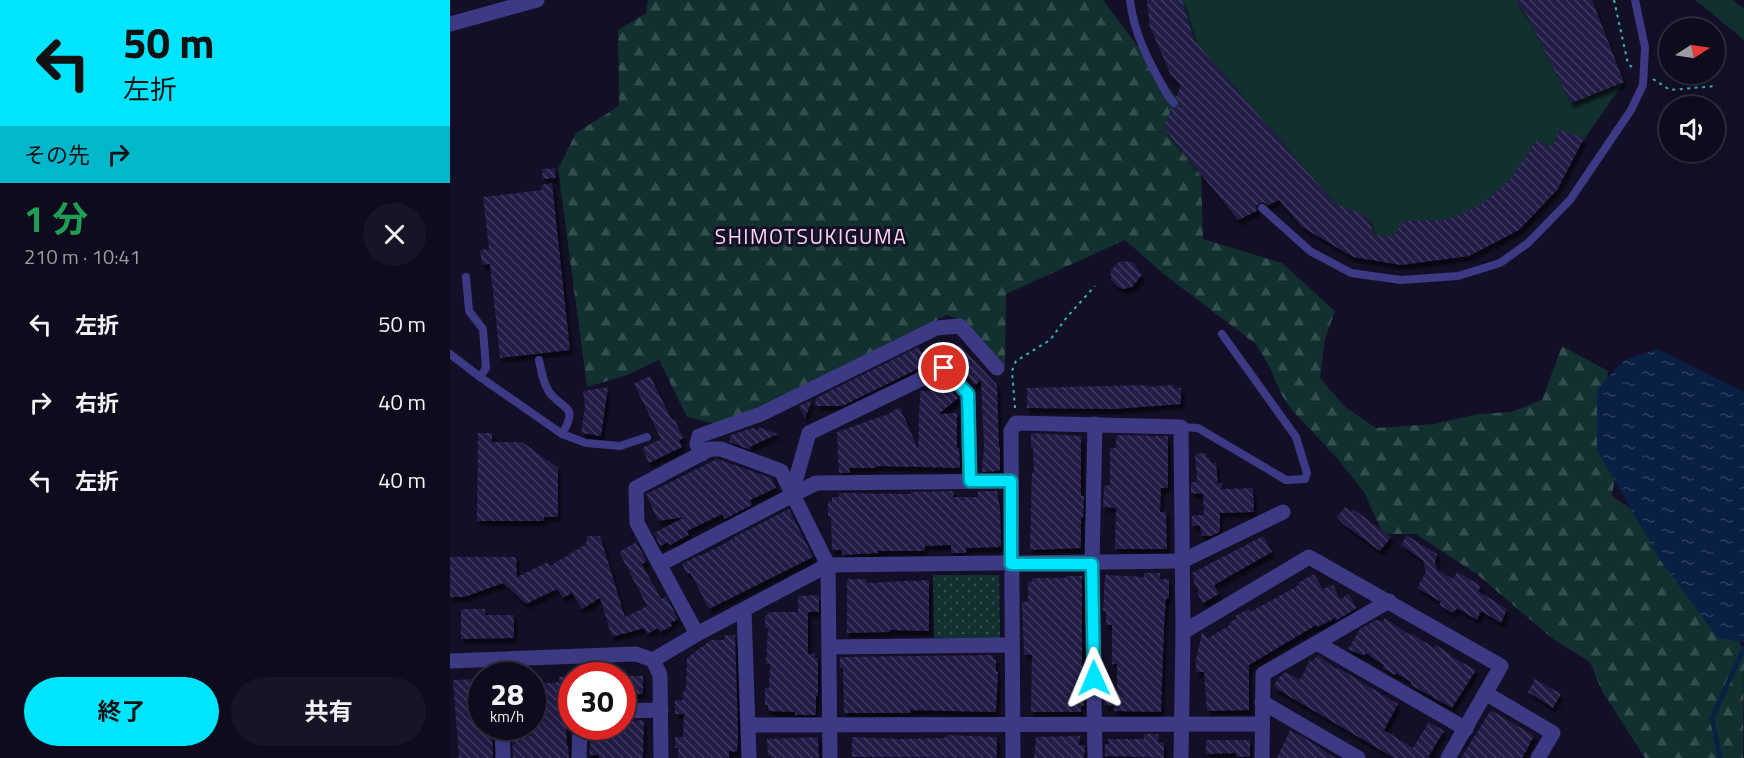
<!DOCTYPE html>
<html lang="ja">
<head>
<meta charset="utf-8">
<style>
  body { margin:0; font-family:"Titillium Web","Noto Sans JP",sans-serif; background:#171425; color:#f1f3f6; height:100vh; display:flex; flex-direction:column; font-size:22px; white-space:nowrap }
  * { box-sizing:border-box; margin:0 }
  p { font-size:20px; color:#9b9ba3 }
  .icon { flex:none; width:33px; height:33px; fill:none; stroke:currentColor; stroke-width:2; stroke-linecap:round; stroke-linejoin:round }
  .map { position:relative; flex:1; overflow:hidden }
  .drawer { display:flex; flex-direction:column; background:#0e0b1c; width:450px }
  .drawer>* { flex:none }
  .top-card { background:#00e5ff; color:#111; overflow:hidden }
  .needle { width:39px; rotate:78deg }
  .tools { position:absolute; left:1209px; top:18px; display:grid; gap:12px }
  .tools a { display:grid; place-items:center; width:66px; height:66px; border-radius:50%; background:#0e0b1c; box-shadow:0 6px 24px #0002,0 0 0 2px #2e2b3b; font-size:30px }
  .speed { position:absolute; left:18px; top:662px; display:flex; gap:12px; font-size:30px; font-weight:700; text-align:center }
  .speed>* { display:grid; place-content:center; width:78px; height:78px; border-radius:50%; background:#0e0b1c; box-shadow:0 6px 24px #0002,0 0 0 2px #2e2b3b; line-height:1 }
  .speed small { font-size:15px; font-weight:400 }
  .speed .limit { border:9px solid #d22; background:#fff; color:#111 }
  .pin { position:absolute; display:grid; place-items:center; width:51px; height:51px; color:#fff; margin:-26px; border:3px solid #fff; border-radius:50%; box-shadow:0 2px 6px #0007 }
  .me { position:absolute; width:66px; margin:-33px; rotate:359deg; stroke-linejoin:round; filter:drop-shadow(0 0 4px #0008) }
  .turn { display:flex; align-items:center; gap:21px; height:126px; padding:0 24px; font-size:27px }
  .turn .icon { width:78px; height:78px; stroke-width:2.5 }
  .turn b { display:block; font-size:42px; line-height:51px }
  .then { display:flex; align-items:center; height:57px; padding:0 24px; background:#0003; gap:12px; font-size:22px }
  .round { display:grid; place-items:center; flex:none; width:63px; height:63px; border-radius:32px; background:#171425 }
  .summary { display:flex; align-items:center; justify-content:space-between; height:102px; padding:0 24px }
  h1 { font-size:36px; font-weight:700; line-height:45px; color:#1e9e55 }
  .cta { display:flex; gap:12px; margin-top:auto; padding:12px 24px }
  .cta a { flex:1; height:69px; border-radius:36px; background:#00e5ff; color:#111; font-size:24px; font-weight:700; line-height:69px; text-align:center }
  .cta a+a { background:#171425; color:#f1f3f6 }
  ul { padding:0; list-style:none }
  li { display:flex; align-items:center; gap:18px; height:78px; padding:0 24px }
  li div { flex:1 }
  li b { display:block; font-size:22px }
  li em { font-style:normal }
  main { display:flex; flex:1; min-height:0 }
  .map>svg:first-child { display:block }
  .grass { fill:#12302f }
  .forest { fill:url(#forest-firs) }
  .park { fill:url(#park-dots) }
  .water { fill:url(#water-ripples) }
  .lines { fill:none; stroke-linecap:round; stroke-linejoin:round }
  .stream { stroke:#0a1f44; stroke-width:4.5 }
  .building { fill:url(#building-back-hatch); filter:url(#shadow) }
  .path { stroke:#2fb8b0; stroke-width:2; stroke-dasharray:3 4.5; stroke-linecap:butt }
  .service { stroke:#3d3a85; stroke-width:8 }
  .minor { stroke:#3d3a85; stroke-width:15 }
  .tertiary { stroke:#3d3a85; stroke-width:15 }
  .route-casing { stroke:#0095a6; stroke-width:15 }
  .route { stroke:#00e5ff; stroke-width:10 }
  .labels { text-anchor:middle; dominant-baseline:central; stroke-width:6; stroke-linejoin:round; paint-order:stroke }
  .quarter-label { font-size:21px; letter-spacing:1.5px; fill:#ffd6f0; stroke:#130f26 }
</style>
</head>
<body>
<main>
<section class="drawer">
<div class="top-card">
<div class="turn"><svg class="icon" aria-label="left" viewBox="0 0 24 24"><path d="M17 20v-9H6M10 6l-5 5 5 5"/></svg><div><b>50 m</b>左折</div></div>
<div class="then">その先<svg class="icon" aria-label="right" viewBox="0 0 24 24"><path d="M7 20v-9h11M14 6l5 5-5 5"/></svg></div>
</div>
<div class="summary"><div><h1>1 分</h1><p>210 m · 10:41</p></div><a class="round"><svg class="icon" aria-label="close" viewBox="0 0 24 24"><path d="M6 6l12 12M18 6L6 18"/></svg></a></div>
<ul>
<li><svg class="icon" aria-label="left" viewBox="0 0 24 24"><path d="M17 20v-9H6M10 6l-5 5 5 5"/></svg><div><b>左折</b></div><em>50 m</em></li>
<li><svg class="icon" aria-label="right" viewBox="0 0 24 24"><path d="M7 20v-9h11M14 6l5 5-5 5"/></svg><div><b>右折</b></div><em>40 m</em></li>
<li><svg class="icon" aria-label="left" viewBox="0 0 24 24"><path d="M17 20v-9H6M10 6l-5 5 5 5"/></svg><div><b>左折</b></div><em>40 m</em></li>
</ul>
<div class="cta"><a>終了</a><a>共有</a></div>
</section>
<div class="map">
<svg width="1294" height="758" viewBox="0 0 1294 758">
  <defs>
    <pattern id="forest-firs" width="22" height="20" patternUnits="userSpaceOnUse" patternTransform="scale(1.5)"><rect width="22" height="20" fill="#12302f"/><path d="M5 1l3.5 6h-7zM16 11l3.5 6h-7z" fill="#344d4e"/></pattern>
    <pattern id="park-dots" width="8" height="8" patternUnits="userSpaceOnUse" patternTransform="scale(1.5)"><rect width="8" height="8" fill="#12302f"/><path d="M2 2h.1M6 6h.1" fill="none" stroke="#344d4e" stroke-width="1.8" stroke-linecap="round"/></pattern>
    <pattern id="water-ripples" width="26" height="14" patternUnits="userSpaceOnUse" patternTransform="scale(1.5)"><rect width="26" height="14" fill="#0a1f44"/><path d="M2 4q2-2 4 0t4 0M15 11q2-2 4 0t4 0" fill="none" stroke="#2d3f60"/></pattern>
    <pattern id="building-back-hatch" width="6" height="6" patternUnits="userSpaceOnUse" patternTransform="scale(1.5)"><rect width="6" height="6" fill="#241b47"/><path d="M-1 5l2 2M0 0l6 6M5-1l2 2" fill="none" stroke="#433b63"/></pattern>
    <filter id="shadow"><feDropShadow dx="3" dy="5" stdDeviation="1.5" flood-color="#0009"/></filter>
  </defs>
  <rect width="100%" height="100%" fill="#130f26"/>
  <!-- grass -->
  <g class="grass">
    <polygon points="697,0 1142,0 1174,82 1135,138 1107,190 1069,230 1019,256 951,265 829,200 788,220 714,127 731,86 721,75 700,27"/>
    <polygon points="1245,0 1283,0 1294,9 1294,40"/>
  </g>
  <!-- forest -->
  <polygon class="forest" points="198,0 653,0 726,97 714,128 751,173 753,239 832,263 885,311 875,339 870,378 895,407 926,428 984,424 1028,414 1061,412 1092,400 1112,346 1158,371 1153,428 1167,465 1162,496 1211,530 1286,631 1294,653 1293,758 1195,758 1152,691 1140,662 1103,639 1028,575 966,534 933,534 914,492 887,458 842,410 831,394 821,370 807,345 716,276 675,240 556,294 555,367 514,322 497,315 337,395 267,424 237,417 209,360 177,375 137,387 108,169 126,133 169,106 168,30 196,13"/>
  <!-- park -->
  <polygon class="park" points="483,575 549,575 550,638 484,638"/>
  <!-- water -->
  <polygon class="water" points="1207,349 1294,392 1294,642 1268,638 1210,560 1147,450 1147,390 1173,361"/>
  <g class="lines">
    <!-- stream -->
    <polyline class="stream" points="1270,758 1262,718 1294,648"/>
  </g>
  <!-- building -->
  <g class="building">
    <polygon points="697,0 732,0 744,40 885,204 917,216 924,235 943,237 954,221 997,220 1029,206 1059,181 1086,141 1103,147 1109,130 1134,138 1107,190 1069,230 1019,256 951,265 903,257 852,227 829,200 818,205 814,202 810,203 806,206 807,211 788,220 714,128 722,108 726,109 729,106 730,101 726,97 731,86 721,75 700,27"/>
    <polygon points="1065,0 1142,0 1174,82 1121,103 1077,15"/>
    <polygon points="105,168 106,178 93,179 92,169"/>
    <polygon points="102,183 120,350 50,358 40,264 32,265 30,250 39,249 33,197 92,190 91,185"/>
    <polygon points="670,261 683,262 692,275 682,287 673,289 668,287 661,280 661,270"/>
    <polygon points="510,345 547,385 549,447 550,447 550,470 547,471 532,472 534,447 531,380 525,385 499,354"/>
    <polygon points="468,347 476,357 476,360 471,362 474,366 392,406 365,406 366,398"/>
    <polygon points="200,376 222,420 224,419 234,438 229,440 232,447 199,463 192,448 211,439 184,384"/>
    <polygon points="494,382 508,398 489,414 507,413 507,448 509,448 510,468 426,466 426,468 399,468 400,473 389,473 387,432 438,414 450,407 468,449 470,391 483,391"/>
    <polygon points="697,385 697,387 724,385 724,388 731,388 731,404 665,409 577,408 577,388"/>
    <polygon points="158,387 151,436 131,433 135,406 133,391"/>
    <polygon points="362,400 355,418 349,406"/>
    <polygon points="308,427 328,434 300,447 301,450 279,442 281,435 302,428 307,430"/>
    <polygon points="28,433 42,433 42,442 72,442 108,468 108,517 94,517 94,521 27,521"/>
    <polygon points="581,433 631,436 631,496 634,496 633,518 631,518 631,548 580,550 582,472 584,473 583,447 581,447"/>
    <polygon points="666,435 718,436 718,488 711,488 710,512 716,512 717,549 665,549 666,508 653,507 654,486 660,485 660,448 666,448"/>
    <polygon points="756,453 757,458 760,458 761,463 766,463 768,483 772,483 772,489 803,488 804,512 770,513 770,532 761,536 752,536 750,526 742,526 742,515 754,515 753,494 741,493 741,482 747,482 745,454"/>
    <polygon points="267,459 321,478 326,488 300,500 302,505 275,519 272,514 237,531 239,535 220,545 218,542 210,546 204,533 235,517 208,521 196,494"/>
    <polygon points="504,491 503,497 528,497 528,491 547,491 550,508 551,547 516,548 516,553 501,553 501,545 475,546 474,551 428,551 428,553 392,555 392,550 382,550 381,516 378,516 378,501 382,501 382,497 389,497 389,493 461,494 461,492"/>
    <polygon points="895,507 901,512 903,509 941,537 930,551 893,524 887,517"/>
    <polygon points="339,509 363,557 259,609 243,578 240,573 237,574 232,564 249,555 250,556 285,538 284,537"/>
    <polygon points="956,535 987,554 985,562 987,570 1003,579 1007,572 1031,586 1028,591 1057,609 1051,623 1031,611 1027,620 1007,608 1003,613 989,605 991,602 967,588 976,572 973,561 951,545"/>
    <polygon points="137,536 150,536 175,617 197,606 169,552 186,542 197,561 192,564 211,599 216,596 228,619 220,623 222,626 210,632 208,628 197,634 194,628 162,637 150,598 132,609 122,593 113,598 107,589 76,604 53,583 14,597 0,597 0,557 66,557 67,577 98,562 100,566 136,544"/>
    <polygon points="813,536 822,552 764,585 769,594 753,603 747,593 749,592 743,580 745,578 742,573"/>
    <polygon points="694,573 710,573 710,579 719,579 719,598 716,599 714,626 711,712 664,711 664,705 654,706 654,694 664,694 664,691 667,691 667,664 662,664 662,625 656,625 656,611 653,611 655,575 694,577"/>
    <polygon points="864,574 873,589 883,585 890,599 899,594 907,608 885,621 887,617 867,627 866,625 799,665 799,710 757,711 754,672 746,672 746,660 752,632 758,638 780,625 779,623 787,618 785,616 798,609 800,612 849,585 848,583"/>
    <polygon points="616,576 632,576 632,693 634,693 634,706 631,706 631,712 581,712 582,655 574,655 572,602 578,602 578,582 582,582 582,578 616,578"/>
    <polygon points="397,579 416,579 417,583 479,580 479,631 440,630 440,632 397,633"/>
    <polygon points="369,595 369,612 348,612 348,596"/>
    <polygon points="11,609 35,609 35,615 64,615 64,638 11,639"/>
    <polygon points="317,612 358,612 358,654 365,653 365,658 368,658 368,696 366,696 366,715 345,715 345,712 318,711 318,705 315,705 315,688 319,688 320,664 316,664 318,628 315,628 315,615 318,615"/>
    <polygon points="935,618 960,635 961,633 984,648 986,645 1001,655 1000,656 1026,670 1002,708 961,685 961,682 946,673 945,675 933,668 934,666 916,653 914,656 898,649 910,629 926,620 933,621"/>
    <polygon points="275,635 285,635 288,735 287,752 279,751 279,758 228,758 228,748 225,748 225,737 233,737 234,714 225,714 225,700 233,700 233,692 236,689 237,658 261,640 274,640"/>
    <polygon points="543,655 543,659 546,659 546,671 548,672 546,712 460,710 460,713 394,713 393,668 390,668 390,657"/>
    <polygon points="868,655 886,669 887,667 948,704 934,730 963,748 979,722 994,731 978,757 981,758 944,758 825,688 826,686 824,685 830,676 836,672 850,680 860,660 862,661"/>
    <polygon points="122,676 122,697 117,697 117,722 116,722 117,747 118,746 119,758 63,758 62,737 82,736 82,684 109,682 109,677"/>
    <rect x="180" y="676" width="13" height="18"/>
    <polygon points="32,679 32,726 42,726 43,758 9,758 3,680"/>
    <polygon points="1085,679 1111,694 1103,708 1078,692"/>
    <polygon points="1041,710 1084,736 1072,758 1011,758"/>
    <polygon points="194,720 193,758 149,758 149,755 139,755 143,726 176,726 179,721"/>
    <polygon points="840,730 858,740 885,758 827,758"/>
    <polygon points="694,734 708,734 709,742 714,742 714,758 655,756 655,744 659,744 658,739 694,739"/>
    <polygon points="495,735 547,737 547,758 402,757 402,737 450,739 495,738"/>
    <polygon points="630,736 629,745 635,745 634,758 584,758 586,737"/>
    <polygon points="368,737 369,758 321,758 321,756 318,756 317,739"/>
    <polygon points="756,740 800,740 800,757 786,757 786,753 756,754"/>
  </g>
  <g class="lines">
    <!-- path -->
    <g class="path">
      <polyline points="1164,0 1178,64 1182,67"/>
      <polyline points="1203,79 1220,90 1266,86"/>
      <polyline points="565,408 562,371 566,361 600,340 617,317 645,286"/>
    </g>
    <!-- service -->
    <g class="service">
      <path d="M680 0C684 36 701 65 718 96L724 103"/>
      <polyline points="812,208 860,251 901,273 951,280 1008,276 1050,263 1078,243 1120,200 1181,110 1193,85 1195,47 1185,0"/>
      <polyline points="16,277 19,311 33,329 36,368 30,377"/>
      <polyline points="0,354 30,377 112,434 136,443 170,446 197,437"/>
      <path d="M89 360C91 371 93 382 99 392 114 411 129 405 112 434"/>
      <polyline points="731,427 748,428 836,480 855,479 857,473 846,437 772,334"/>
    </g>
    <!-- minor -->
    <g class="minor">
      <polyline points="0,24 87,0"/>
      <polyline points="252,454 247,444 249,436 311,414 486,328 510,326 547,368"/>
      <polyline points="342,493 359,433 494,368 518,394 520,481"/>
      <polyline points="210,564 366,483 561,481"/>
      <polyline points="294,610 299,758"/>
      <polyline points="733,632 859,557 1051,666 998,758"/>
      <polyline points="247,634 187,523 186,488 260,449 271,449 331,471 378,565 380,758"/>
      <polyline points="867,643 1016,729"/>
      <polyline points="380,647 562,645"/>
      <polyline points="50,660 50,675"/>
      <polyline points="203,660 247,634 378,565 732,561 833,512"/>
      <polyline points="1037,694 1103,733 1088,758"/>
      <polyline points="812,702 908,758"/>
      <polyline points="172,711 211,710"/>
      <polyline points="299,725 812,724"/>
      <polyline points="52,726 53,758"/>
      <polyline points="129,758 130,726"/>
      <polyline points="563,758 561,431 566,423 731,427 733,632 731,758"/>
      <polyline points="645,758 642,564 645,424"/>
      <polyline points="812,758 813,674 939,601"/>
    </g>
    <!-- tertiary -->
    <polyline class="tertiary" points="0,661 186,654 203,660 210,675 211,758"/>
  </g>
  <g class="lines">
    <defs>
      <polyline id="route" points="494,368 518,394 520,481 561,481 561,564 642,564 644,678"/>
    </defs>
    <!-- route casing -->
    <use href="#route" class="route-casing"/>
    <!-- route -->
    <use href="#route" class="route"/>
  </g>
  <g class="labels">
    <!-- quarter labels -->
    <g class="quarter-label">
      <text x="361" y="236">SHIMOTSUKIGUMA</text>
    </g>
  </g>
</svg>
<div class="tools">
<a><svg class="needle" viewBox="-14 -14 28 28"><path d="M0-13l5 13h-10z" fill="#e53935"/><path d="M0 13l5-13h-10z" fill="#9b9ba3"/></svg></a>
<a><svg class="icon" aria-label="sound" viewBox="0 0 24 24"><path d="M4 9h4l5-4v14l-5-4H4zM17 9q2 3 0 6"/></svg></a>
</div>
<div class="speed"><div>28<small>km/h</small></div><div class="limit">30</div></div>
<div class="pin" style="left:494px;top:368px;background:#d93025"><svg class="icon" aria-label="arrive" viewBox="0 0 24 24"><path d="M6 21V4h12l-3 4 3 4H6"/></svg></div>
<svg class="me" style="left:644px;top:678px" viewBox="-20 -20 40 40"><path d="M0-17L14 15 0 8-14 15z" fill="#00e5ff" stroke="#fff" stroke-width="4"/></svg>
</div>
</main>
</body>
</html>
